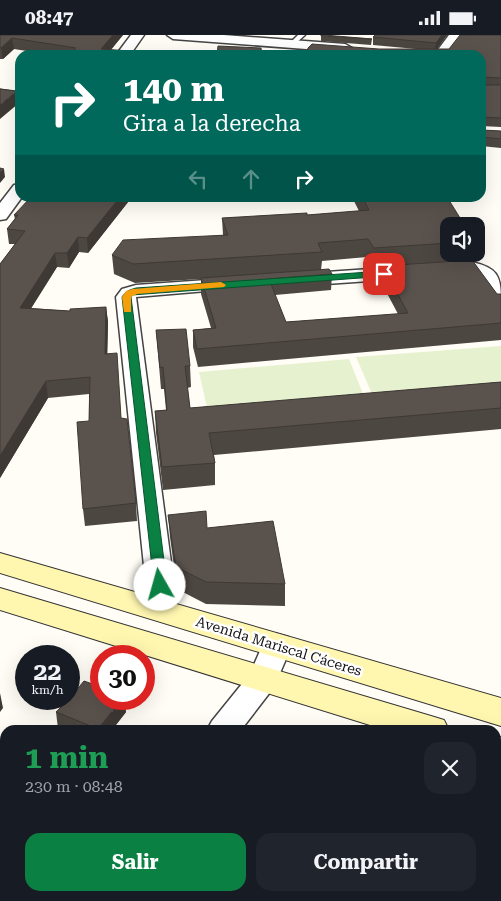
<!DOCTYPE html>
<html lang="es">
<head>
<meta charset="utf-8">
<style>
  body { margin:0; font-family:"Roboto Serif",serif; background:#20242c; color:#f1f3f6; height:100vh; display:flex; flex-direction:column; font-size:19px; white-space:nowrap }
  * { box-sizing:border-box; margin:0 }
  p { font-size:16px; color:#9ea1a6 }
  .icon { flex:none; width:28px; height:28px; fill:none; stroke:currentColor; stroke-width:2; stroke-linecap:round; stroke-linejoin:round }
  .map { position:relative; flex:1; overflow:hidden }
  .drawer { position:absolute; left:0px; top:690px; width:501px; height:176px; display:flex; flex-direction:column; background:#171b24; border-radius:15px 15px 0 0; box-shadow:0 5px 20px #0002 }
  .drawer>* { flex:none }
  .guide { position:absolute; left:15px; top:15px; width:471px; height:152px; border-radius:15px; box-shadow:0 5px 20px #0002; background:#00695c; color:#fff; overflow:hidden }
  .tools { position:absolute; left:440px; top:182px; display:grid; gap:10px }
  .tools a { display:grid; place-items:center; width:45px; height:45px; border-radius:10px; background:#171b24; box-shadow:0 5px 20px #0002; font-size:25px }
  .speed { position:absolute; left:15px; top:610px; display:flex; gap:10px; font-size:25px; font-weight:700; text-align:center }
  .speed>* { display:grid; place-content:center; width:65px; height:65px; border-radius:50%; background:#171b24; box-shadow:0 5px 20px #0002; line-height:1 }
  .speed small { font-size:12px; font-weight:400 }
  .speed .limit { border:8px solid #d22; background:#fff; color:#111 }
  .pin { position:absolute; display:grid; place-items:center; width:42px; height:42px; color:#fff; margin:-21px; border-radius:10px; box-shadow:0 2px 8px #0006 }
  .me { position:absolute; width:55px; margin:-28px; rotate:353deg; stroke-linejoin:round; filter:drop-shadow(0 0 4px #0008) }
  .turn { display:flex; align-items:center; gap:18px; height:105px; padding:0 25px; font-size:22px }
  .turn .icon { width:65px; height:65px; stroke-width:2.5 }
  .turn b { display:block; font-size:35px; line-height:42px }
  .lanes { display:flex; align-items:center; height:48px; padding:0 25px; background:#0003; justify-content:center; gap:25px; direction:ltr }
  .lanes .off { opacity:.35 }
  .round { display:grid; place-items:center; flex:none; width:52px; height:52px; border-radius:15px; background:#20242c }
  .headline { display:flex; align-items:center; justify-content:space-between; height:85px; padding:0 25px }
  h1 { font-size:30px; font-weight:700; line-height:38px; color:#1e9e55 }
  .action { display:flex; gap:10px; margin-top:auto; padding:10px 25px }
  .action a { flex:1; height:58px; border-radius:15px; background:#0b8043; color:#fff; font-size:20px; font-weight:700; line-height:58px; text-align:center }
  .action a+a { background:#20242c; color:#f1f3f6 }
  .status { display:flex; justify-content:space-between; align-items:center; height:35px; padding:0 25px; background:#171b24; direction:ltr }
  .status svg { height:14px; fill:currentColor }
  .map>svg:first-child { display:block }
  .pitch { fill:#e6f2cf }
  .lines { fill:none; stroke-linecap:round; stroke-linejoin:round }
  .lane-casing { stroke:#444; stroke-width:3 }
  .street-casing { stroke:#444; stroke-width:3 }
  .secondary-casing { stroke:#333; stroke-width:2 }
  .lane { fill:#fff; fill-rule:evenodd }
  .street { fill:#fff; fill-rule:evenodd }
  .secondary { fill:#fff6b0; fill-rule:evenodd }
  .wall { fill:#4d4742; fill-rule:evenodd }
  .shaded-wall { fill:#3f3936 }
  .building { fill:#5a524d; stroke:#3f3936 }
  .route { fill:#0b8043; stroke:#07532c }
  .slow { fill:#f59e0b }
  .labels { text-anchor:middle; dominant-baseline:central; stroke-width:5; stroke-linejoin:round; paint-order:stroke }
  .street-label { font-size:14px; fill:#111; stroke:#fff }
</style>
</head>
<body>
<div class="status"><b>08:47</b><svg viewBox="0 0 49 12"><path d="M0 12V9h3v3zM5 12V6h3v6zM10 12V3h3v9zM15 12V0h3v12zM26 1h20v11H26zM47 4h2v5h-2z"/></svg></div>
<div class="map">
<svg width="501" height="866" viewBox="0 0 501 866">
  <rect width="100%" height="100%" fill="#fffdf5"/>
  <!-- pitch -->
  <g class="pitch">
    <polygon points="501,311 501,365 379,375 356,322"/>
    <polygon points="349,324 370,376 211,391 199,337"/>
  </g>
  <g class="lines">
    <defs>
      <polygon id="lane" points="298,0 305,0 295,9 291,9 291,7"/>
      <g id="street">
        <polygon points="131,0 144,0 130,20 116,20"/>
        <polygon points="167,0 224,0 345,9 352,13 345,17 173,4"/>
        <polygon points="449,0 462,0 448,20 434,20"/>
        <polygon points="0,55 20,58 20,66 0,63"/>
        <polygon points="20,149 20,162 22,162 6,184 0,185 0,168 14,150"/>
        <path d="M472 227C497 233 501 240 501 265 487 261 484 244 471 239L297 251 290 249 287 245 290 241 297 239Z"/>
        <polygon points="235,243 242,245 245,249 242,253 136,262 174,550 161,579 151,582 141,579 137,572 146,550 116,262 122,254 136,250"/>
        <polygon points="277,599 288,602 292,610 274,652 241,695 207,695 212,686 250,639 266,602"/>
        <polygon points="73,861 110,861 108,866 70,866"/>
      </g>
      <g id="secondary">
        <polygon points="0,518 501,663 501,691 0,538"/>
        <polygon points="0,553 431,681 444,685 449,695 386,695 0,575"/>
        <polygon points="496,701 501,702 501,730 496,730"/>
      </g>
    </defs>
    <!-- lane casing -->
    <use href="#lane" class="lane-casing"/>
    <!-- street casing -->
    <use href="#street" class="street-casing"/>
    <!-- secondary casing -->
    <use href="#secondary" class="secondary-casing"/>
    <!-- lane -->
    <use href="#lane" class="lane"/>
    <!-- street -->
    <use href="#street" class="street"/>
    <!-- secondary -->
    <use href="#secondary" class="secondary"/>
  </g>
  <!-- wall -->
  <g class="wall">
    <polygon points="0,0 123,0 111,15 174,19 174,20 52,20 14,14 3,24 0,24"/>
    <polygon points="375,0 447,0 437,14 449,14 501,0 501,92 481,91 481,20 373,10 373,2"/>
    <polygon points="321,1 372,4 371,10 321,6"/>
    <polygon points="481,95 501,96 501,113 481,111"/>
    <polygon points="132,162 88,218 79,217 69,233 57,232 31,273 70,276 106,272 108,287 107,319 121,383 136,468 137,486 85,491 83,474 89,386 89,359 48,363 0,443 0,229 15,209 9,209 7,194 15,184 14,180"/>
    <path d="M352 162H447L449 191V219H473L472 225 497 259H501V305L198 332 193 312V295L211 293 201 259V244L135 248 114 239 112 220 223 200 222 183 307 180 359 176ZM367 222 372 232 382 231 381 247 398 279 286 287 275 260 331 255 332 239 321 235 322 226Z"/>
    <polygon points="156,295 190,331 191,352 187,353 190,373 501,347 501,394 214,420 215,428 215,450 163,455 156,398 155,376 166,375 164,354 161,354"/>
    <polygon points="168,480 207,493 285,549 285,571 206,569 177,554 170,502"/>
    <polygon points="56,677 126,677 112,695 61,695 58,694"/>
    <polygon points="225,861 255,861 252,866 237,866"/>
  </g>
  <!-- shaded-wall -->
  <g class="shaded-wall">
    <polygon points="113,0 123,0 106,20 101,14"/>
    <polygon points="442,0 447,0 435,16 436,8"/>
    <polygon points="12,3 14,14 3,24 1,13"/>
    <polygon points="17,56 19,68 0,84 0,70"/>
    <polygon points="4,134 5,142 0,148 0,138"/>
    <polygon points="120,162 132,162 88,218 87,203"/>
    <polygon points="78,202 79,217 69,233 67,218"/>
    <polygon points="55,218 57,232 22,288 20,273"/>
    <polygon points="106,272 108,287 107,335 105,319"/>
    <polygon points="46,346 48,363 0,443 0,421"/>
    <polygon points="0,658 3,673 0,677"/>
    <polygon points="122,664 125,664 126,677 112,695 98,695"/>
    <polygon points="5,715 5,736 0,743 0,722"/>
    <polygon points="213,861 219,861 218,866 211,866"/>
    <polygon points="250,861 255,861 252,866 250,866"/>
    <polygon points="369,861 373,861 372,866 368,866"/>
  </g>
  <!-- building -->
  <g class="building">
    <polygon points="0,0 113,0 101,14 174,19 173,20 68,20 76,13 12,3 1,13 0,13"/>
    <polygon points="321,0 324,0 372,4 321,1"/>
    <polygon points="375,0 442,0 436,8 373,2"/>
    <polygon points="460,0 501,0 501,43 482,42 481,43 481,20 306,20 308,13 312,9 379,14 449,14"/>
    <polygon points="218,11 261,13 262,20 217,20"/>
    <polygon points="481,47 482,50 501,50 501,83 481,82"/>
    <polygon points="0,54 17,56 0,70"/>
    <polygon points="481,95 501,96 501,104 481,102"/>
    <polygon points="0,133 4,134 0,138"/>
    <polygon points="31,162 120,162 87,203 78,202 67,218 55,218 20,273 70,276 70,274 106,272 105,319 117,318 121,383 127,384 136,468 83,474 77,387 89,386 90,342 46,346 0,421 0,229 25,196 7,194 18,180 14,180"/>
    <polygon points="362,162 447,162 465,191 449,191 449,208 374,213 368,204 318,208 322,217 133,229 112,220 123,205 228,200 222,183 307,178 307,180 369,175"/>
    <polygon points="472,225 497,259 501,259 501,288 197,314 193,295 216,293 201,243 329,234 332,239 269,244 286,287 408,278 382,231"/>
    <polygon points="186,294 190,331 185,331 190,373 501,347 501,373 209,398 215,428 162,432 155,376 167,375 163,332 160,333 156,295"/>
    <polygon points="206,476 207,493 273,486 285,549 206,547 176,532 168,480"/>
    <polygon points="84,646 101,652 101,664 122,664 98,694 56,677 69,664"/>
    <polygon points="0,705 5,707 5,715 0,722"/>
    <polygon points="496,772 501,774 501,859 499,866 417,866 419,861 496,861"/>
    <polygon points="142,861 213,861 211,866 140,866"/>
    <polygon points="290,861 369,861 368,866 288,866"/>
  </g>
  <!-- route -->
  <path class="route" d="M384 236 388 239 387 241 132 260 131 262 167 550 165 553H156L154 550 122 262C126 256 129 255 136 253Z"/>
  <!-- slow -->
  <polygon class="slow" points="221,247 226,250 224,252 137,259 131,262 131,277 124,277 122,262 126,256 133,254"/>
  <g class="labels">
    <!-- street labels -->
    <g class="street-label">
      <text transform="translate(279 611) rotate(17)">Avenida Mariscal Cáceres</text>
    </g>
  </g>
</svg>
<div class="tools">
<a><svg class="icon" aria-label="sound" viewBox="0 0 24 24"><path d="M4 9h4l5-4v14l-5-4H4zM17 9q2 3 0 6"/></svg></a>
</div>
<div class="speed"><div>22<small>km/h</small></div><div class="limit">30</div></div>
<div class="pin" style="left:384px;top:239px;background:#d93025"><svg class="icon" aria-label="arrive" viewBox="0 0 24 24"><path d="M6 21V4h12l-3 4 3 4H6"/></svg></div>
<svg class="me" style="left:160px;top:550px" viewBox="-20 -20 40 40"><circle r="19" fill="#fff"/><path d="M0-13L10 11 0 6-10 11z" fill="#0b8043"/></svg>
<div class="guide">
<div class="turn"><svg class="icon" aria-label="right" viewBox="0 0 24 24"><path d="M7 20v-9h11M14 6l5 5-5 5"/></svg><div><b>140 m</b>Gira a la derecha</div></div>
<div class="lanes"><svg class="icon off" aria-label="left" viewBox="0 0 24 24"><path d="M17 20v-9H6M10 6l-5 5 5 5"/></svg><svg class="icon off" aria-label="ahead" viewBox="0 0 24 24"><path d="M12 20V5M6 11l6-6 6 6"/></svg><svg class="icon" aria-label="right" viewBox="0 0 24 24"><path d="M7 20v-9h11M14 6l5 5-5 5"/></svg></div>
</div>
<section class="drawer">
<div class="headline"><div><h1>1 min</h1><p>230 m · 08:48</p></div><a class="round"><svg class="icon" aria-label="close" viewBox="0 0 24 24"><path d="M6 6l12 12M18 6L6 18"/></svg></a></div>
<div class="action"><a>Salir</a><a>Compartir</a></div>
</section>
</div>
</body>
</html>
